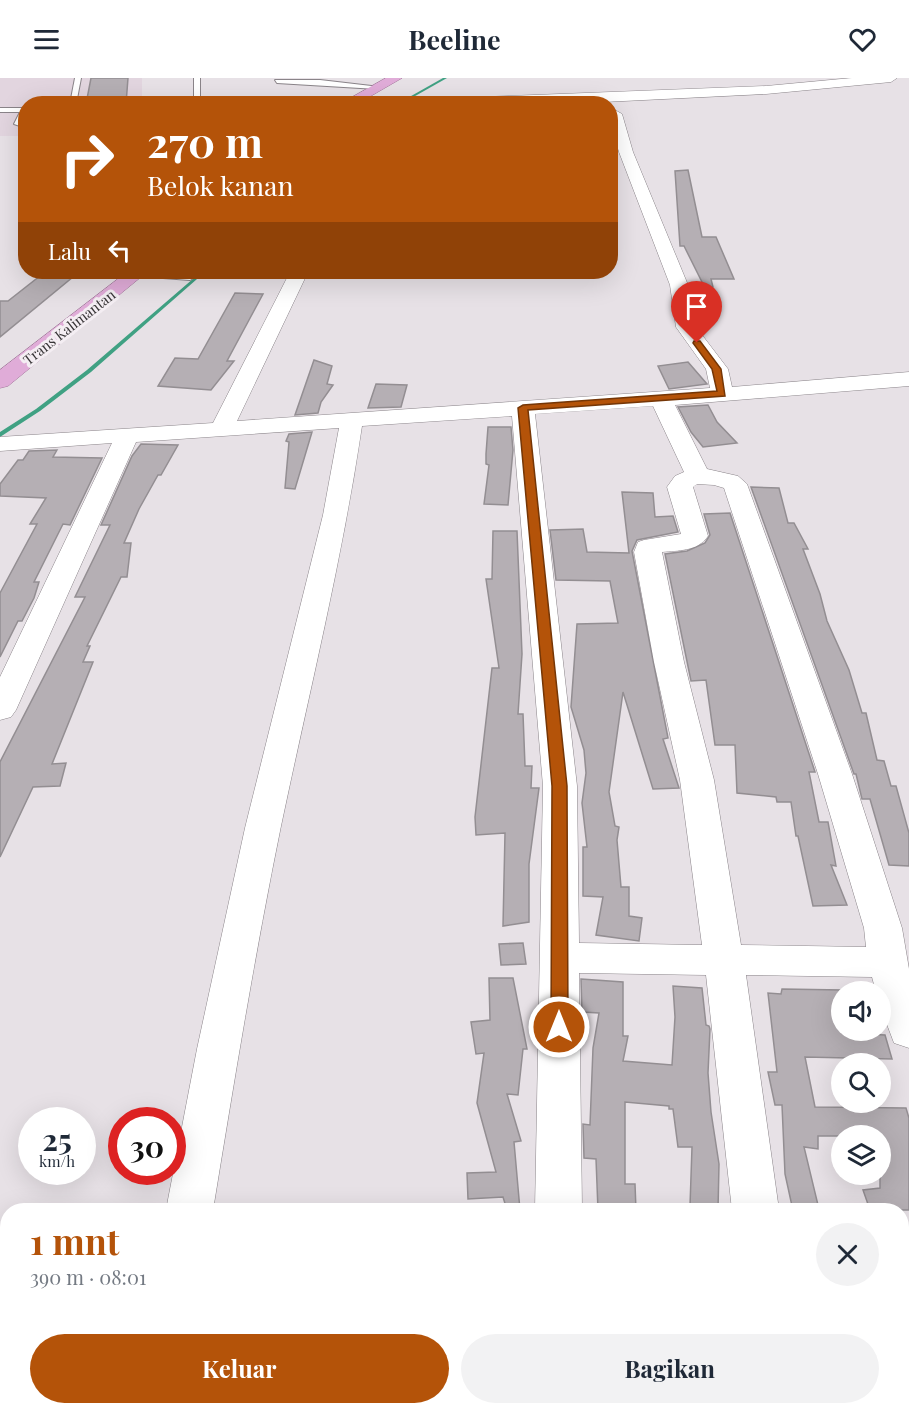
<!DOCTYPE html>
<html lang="id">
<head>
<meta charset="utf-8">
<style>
  body { margin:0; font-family:"Playfair Display",serif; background:#f2f2f3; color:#1f2937; height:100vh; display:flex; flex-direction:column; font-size:22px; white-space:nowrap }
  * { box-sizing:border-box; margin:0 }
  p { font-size:20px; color:#747a83 }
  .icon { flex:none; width:33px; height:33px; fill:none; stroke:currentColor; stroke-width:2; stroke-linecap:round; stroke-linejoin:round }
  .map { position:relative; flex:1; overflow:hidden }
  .panel { position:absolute; left:0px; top:1125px; width:909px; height:212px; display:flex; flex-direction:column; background:#fff; border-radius:24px 24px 0 0; box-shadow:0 6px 24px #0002 }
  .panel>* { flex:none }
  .hud { position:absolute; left:18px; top:18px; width:600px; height:183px; border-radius:24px; box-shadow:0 6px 24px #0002; background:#b45309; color:#fff; overflow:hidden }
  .tools { position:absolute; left:831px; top:903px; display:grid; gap:12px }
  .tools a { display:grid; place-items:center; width:60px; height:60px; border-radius:50%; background:#fff; box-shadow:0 6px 24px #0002; font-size:30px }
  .speed { position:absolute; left:18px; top:1029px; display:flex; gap:12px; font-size:30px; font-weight:700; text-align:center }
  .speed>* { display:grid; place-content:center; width:78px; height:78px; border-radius:50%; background:#fff; box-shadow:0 6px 24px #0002; line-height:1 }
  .speed small { font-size:15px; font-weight:400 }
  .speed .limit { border:9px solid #d22; background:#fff; color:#111 }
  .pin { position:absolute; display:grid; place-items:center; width:51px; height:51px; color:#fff; margin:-62px -26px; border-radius:50% 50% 50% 0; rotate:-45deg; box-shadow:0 0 6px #0007 }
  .pin .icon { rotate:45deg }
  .me { position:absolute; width:66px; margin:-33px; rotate:0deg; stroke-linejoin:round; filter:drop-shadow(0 0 4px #0008) }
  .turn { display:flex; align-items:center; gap:21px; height:126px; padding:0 30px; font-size:27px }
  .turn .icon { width:78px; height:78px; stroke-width:2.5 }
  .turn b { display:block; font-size:42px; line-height:51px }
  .then { display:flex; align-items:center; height:57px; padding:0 30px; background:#0003; gap:12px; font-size:22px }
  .round { display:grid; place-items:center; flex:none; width:63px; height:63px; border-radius:32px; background:#f2f2f3 }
  .headline { display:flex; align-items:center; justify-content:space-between; height:102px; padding:0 30px }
  h1 { font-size:36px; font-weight:700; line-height:45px; color:#b45309 }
  .cta { display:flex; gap:12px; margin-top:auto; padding:12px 30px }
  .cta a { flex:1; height:69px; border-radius:36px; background:#b45309; color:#fff; font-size:24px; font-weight:700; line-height:69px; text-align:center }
  .cta a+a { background:#f2f2f3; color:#1f2937 }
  header { display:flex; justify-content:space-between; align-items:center; height:78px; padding:0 30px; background:#fff; font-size:27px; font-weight:700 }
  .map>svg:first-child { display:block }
  .built { fill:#e2d5df }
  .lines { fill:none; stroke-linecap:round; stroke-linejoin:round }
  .stream { fill:#40a183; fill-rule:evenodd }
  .building { fill:#b5afb4; stroke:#938e92; stroke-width:1.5 }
  .service-casing { stroke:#8a8489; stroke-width:2 }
  .minor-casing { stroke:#8a8489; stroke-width:1 }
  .trunk-casing { stroke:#a1759a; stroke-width:1 }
  .service { fill:#fff; fill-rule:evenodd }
  .minor { fill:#fff; fill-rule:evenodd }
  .trunk { fill:#e0acd8; fill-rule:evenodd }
  .route { fill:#b45309; stroke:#753606; stroke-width:1.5 }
  .labels { text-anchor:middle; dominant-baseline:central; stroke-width:6; stroke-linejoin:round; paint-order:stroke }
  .far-street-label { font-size:14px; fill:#393638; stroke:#f4eef3 }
</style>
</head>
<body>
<header><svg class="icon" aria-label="menu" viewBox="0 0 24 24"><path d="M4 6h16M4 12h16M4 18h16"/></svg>Beeline<svg class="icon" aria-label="heart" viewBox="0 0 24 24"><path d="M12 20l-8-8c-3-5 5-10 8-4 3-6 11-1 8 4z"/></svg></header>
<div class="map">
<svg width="909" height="1336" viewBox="0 0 909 1336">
  <rect width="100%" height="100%" fill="#e7e1e6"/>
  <!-- built -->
  <polygon class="built" points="0,0 142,0 142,25 26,26 25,58 0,58"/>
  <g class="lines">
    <!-- stream -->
    <g class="stream">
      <polygon points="443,0 447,0 401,26 397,26"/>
      <polygon points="201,194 205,194 91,294 40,333 0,359 0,354 36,331 87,292"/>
    </g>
  </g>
  <!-- building -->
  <g class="building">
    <polygon points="91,0 128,0 126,26 86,26"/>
    <polygon points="688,92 702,159 716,159 734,201 711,201 713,209 706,212 684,168 680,168 675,93"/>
    <polygon points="45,194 79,194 0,259 0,223 8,223"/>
    <polygon points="235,215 263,216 227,283 234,283 211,312 158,308 175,280 198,281"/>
    <polygon points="314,282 332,288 327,306 333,307 321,324 318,335 295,337"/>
    <polygon points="688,284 707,306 669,311 658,288"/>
    <polygon points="376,306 407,307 401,329 368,330"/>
    <polygon points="708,327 717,344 737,365 703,369 691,354 678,329"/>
    <polygon points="488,349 511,349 513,372 508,427 484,426 489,387 486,386 486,376"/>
    <polygon points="312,354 295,411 285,410 289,364 286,363 289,356"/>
    <polygon points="141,366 178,367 161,397 158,397 139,431 124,465 131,465 127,499 121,499 87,568 90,568 83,584 93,584 52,686 66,685 60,708 33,709 0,779 0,684 85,519 75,519 110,447 101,447 132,378"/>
    <polygon points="57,372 53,379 102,380 70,447 63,446 34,504 39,504 34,520 22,543 18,543 0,579 0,515 37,446 30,446 46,420 0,418 0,406 18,382 23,382 29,373"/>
    <polygon points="751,409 779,410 788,445 794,445 808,471 803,471 820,516 827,543 849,592 862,635 866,635 877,682 884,683 891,708 896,708 909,755 909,788 889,787 870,721 862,721 856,696 854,696"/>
    <polygon points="622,414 653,415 655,439 673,438 678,454 637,462 632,473 668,660 663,661 679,710 653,711 623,614 609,714 615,748 619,749 617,762 621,809 629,809 629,838 642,840 639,863 596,857 603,819 583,818 583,769 587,769 582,725 586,695 584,672 571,629 577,546 618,545 610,503 556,502 550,452 583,451 587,474 629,475"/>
    <polygon points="730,435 815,694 809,694 819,744 828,744 836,788 831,787 847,827 813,828 798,758 796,758 791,724 777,724 776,719 737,715 735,667 715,667 706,602 691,603 665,476 687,473 705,465 710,457 704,436"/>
    <polygon points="493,453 517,453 522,576 518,636 523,636 525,688 532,688 531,710 539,710 529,786 529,844 503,848 505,755 476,757 475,739 492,590 499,590 486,501 492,501"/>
    <polygon points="523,865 526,886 501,887 499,866"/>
    <polygon points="489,900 513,900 527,971 523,971 518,1017 507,1016 521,1063 514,1064 520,1132 507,1132 503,1119 468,1121 467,1095 496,1094 477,1025 484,975 476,976 471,944 490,942"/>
    <polygon points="581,901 623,904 623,958 628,958 623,983 672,987 675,939 673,908 702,910 706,947 709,948 710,951 708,995 711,1034 719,1086 718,1132 690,1128 692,1069 678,1069 673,1031 669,1031 669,1028 625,1024 625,1106 635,1106 636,1132 598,1132 596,1081 584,1080 583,1046 590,1047 593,970 599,935 582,934"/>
    <polygon points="782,911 842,912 842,955 885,957 892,981 805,979 815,1029 906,1030 909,1040 909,1132 870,1132 863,1112 880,1110 880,1058 818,1058 818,1071 804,1069 818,1127 792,1128 785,1096 782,1027 775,1027 768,994 777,994 768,915 781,916"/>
  </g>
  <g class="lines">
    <defs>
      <g id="service">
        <polygon points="75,0 81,0 76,26 70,26"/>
        <rect x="194" y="0" width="6" height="26"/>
        <polygon points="275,2 320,2 380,9 377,11 277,5"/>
        <polygon points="0,30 26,30 21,45 26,46 26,50 14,46 20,34 0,34"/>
        <polygon points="132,194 190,196 195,199 190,202 136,198 133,197"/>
      </g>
      <g id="minor">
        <polygon points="852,0 897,0 891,4 766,16 563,26 400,26 406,22 766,8"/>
        <path d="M615 32 622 36 633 74 688 207 696 249 728 291 732 309 909 294V308L675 327 707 391 738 398 747 406 852 696 902 850 909 891V970L894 965 880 928V914H876L872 899 746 897 779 1132H732L706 897 579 895 582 1132H535L543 708 512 338 362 348C342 483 309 615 281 748 255 875 234 1004 213 1132H166L197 971 245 750 323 437 339 350 136 364 16 632 11 639 0 642V599L112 365 0 373V359L213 345 290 194H308L237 343 710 310 706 291 676 249 670 207 619 74 610 44V33ZM653 328 684 394 675 398 667 409 681 456 644 462 638 464 634 474 654 584 680 702 702 867 579 865 577 708 535 336ZM697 406 714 407 724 410 818 696 864 850 866 869 741 867 714 702 684 584 662 474C678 472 697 474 708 458L693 409Z"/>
        <polygon points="126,1329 180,1329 179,1336 125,1336"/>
        <polygon points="540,1329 594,1329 595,1336 541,1336"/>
        <polygon points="765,1329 819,1329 821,1336 767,1336"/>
      </g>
      <g id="trunk">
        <polygon points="386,0 402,0 357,26 340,26"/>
        <polygon points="127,194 147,194 8,308 0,310 0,292"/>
      </g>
    </defs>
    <!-- service casing -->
    <use href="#service" class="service-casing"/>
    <!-- minor casing -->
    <use href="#minor" class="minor-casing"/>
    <!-- trunk casing -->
    <use href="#trunk" class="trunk-casing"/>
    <!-- service -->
    <use href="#service" class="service"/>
    <!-- minor -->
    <use href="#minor" class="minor"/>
    <!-- trunk -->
    <use href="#trunk" class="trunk"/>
  </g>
  <!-- route -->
  <polygon class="route" points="694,263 700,263 721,291 725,318 528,332 567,708 568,949 565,954 559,956 553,954 551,949 552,708 518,330 523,327 717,313 712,291 693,265"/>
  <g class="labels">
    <!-- far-street labels -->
    <g class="far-street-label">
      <text transform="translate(69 249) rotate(-38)">Trans Kalimantan</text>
    </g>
  </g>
</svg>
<div class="tools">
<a><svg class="icon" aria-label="sound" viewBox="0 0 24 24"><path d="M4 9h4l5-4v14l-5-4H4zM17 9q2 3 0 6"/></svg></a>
<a><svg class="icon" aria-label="search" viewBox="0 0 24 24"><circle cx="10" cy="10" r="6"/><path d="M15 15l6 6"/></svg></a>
<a><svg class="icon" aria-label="layers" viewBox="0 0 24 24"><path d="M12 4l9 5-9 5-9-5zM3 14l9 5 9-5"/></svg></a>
</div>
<div class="speed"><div>25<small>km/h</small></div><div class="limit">30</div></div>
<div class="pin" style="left:697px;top:265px;background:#d93025"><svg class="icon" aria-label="arrive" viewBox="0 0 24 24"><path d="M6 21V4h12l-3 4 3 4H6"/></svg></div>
<svg class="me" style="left:559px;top:949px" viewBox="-20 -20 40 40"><circle r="17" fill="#b45309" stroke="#fff" stroke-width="3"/><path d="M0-11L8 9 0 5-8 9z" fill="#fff"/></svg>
<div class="hud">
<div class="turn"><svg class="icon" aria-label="right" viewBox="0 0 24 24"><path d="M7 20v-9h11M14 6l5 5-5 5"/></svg><div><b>270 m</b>Belok kanan</div></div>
<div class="then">Lalu<svg class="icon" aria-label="left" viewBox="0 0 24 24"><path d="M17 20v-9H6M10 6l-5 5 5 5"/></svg></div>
</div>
<section class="panel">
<div class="headline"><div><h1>1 mnt</h1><p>390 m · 08:01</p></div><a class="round"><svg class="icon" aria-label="close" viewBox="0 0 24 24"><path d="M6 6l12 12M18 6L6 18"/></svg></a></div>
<div class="cta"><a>Keluar</a><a>Bagikan</a></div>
</section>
</div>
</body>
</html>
